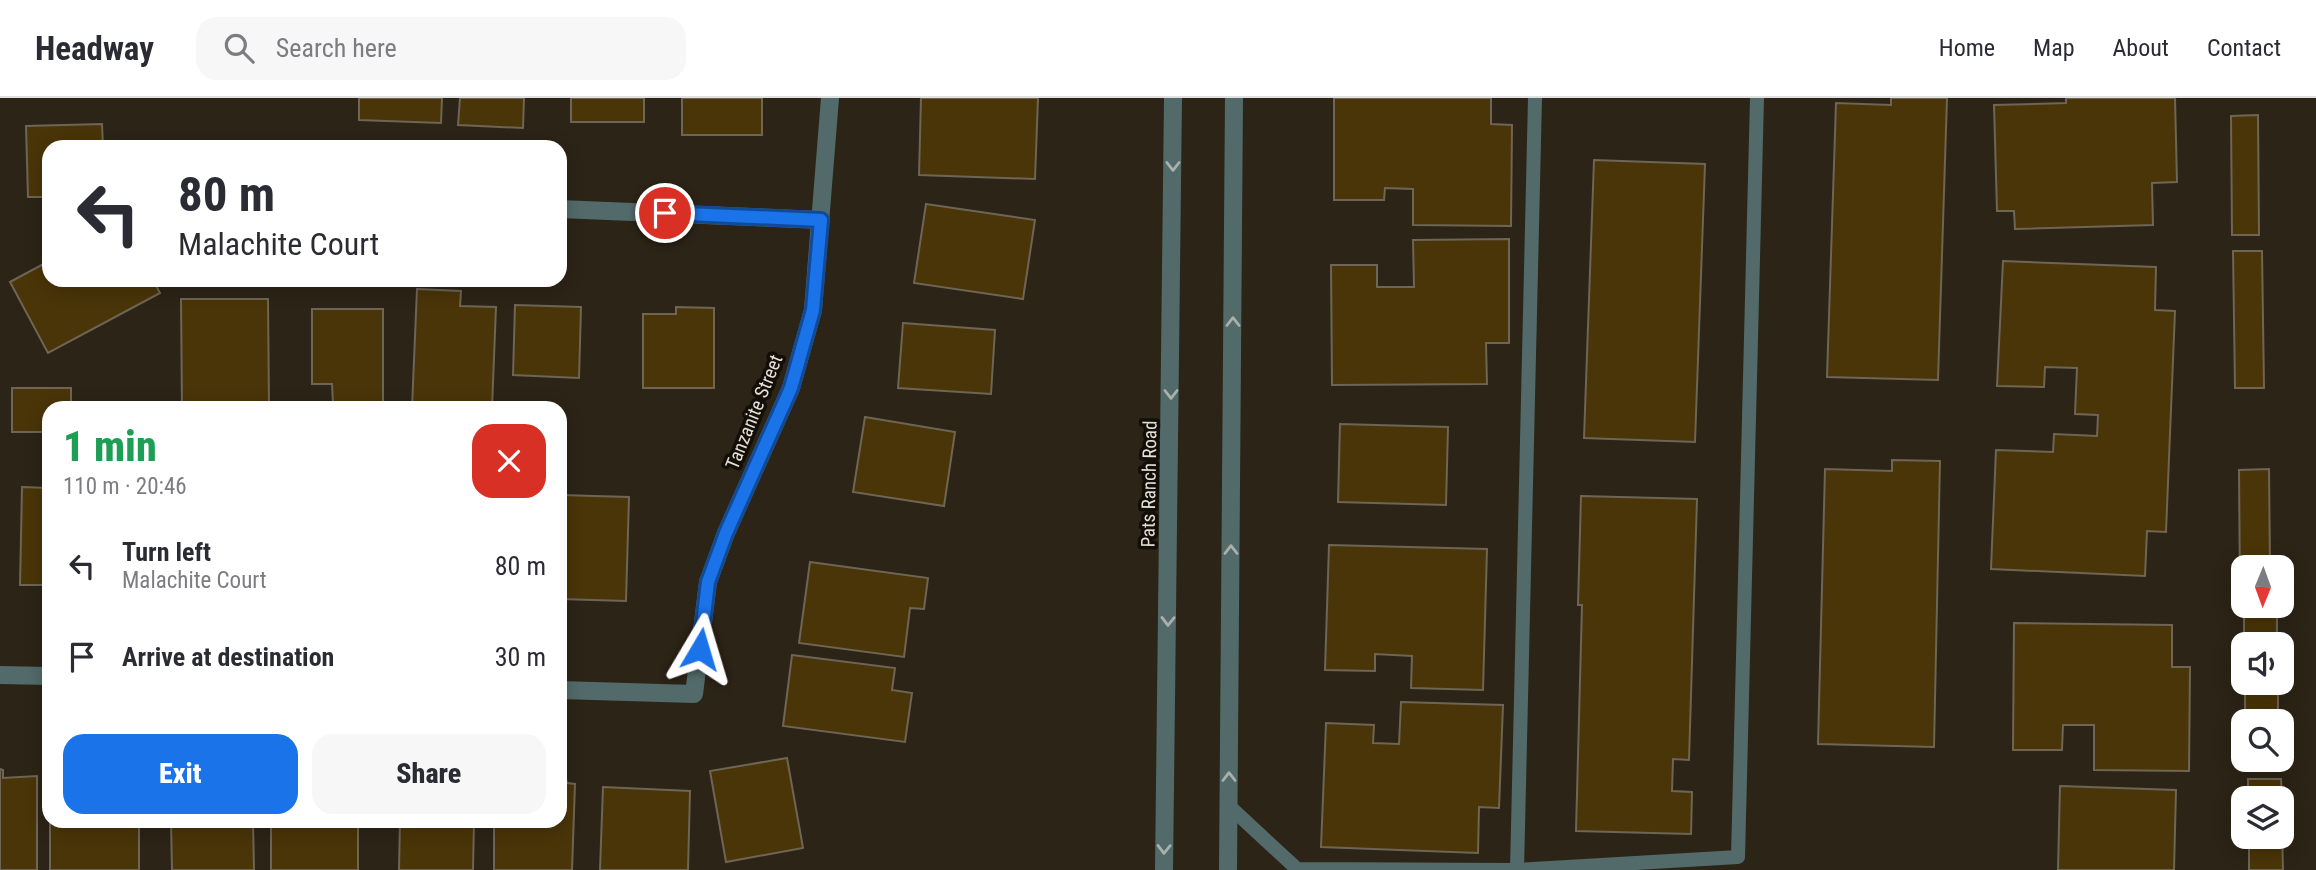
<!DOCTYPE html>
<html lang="en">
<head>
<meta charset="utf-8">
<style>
  body { margin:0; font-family:"Roboto Condensed",sans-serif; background:#f7f7f7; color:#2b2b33; height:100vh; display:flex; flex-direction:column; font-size:26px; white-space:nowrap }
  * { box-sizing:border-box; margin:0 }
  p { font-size:23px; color:#7c7c81 }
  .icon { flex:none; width:38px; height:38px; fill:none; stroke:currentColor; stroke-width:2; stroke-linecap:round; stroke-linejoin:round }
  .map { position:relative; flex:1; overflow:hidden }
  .details { position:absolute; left:42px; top:303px; width:525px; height:427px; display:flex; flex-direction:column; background:#fff; border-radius:21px; box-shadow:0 4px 18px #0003 }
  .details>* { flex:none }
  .banner { position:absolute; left:42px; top:42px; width:525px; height:147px; border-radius:21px; box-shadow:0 4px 18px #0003; background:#fff; color:#2b2b33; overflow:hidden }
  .needle { width:46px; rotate:181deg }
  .buttons { position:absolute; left:2231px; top:457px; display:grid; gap:14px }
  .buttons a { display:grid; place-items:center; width:63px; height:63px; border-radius:14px; background:#fff; box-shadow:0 4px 18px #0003; font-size:35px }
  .pin { position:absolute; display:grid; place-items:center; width:60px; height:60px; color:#fff; margin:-30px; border:4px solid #fff; border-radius:50%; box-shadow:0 2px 7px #0007 }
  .me { position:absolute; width:77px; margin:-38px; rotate:7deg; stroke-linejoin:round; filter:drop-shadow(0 0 5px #0008) }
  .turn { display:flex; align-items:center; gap:24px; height:147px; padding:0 21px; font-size:32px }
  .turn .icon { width:91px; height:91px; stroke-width:2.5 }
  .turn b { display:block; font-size:49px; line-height:60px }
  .round { display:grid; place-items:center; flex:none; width:74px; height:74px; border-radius:21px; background:#f7f7f7 }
  .summary { display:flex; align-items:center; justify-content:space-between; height:119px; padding:0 21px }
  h1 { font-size:42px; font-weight:800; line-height:52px; color:#1e9e55 }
  .button { display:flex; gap:14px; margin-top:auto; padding:14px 21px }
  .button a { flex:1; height:80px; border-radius:21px; background:#1a73e8; color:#fff; font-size:28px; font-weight:800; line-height:80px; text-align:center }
  .button a+a { background:#f7f7f7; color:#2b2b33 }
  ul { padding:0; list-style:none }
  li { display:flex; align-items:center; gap:21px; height:91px; padding:0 21px }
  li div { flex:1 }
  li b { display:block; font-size:26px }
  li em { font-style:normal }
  header { display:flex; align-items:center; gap:42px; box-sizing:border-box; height:98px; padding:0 35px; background:#fff; border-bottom:2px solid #e1e1e2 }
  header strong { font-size:33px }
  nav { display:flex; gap:38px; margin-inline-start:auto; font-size:24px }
  .search { width:490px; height:63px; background:#f7f7f7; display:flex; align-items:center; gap:18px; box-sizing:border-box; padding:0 24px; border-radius:21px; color:#7c7c81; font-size:26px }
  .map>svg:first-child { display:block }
  .building { fill:#4a3508; stroke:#6e6555; stroke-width:2 }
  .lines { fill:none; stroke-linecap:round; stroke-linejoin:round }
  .service { stroke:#526b6a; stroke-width:14 }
  .minor { stroke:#526b6a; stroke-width:18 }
  .tertiary { stroke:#526b6a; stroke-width:18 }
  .oneway { stroke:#aab1ab }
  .route-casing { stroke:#114b97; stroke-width:18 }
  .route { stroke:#1a73e8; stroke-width:12 }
  .labels { text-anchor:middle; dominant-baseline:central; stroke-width:7; stroke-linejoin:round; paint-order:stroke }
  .street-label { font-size:19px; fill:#e5dfd6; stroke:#120e08 }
</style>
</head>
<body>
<header>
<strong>Headway</strong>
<div class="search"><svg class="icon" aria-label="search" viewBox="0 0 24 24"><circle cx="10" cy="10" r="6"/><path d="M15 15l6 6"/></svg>Search here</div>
<nav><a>Home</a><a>Map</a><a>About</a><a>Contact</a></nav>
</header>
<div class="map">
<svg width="2316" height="772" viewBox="0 0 2316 772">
  <rect width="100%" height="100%" fill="#2c2416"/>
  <!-- building -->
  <g class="building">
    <polygon points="359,0 442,0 441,25 359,22"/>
    <polygon points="460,0 524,0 523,30 458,27"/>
    <rect x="571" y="0" width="73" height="24"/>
    <rect x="682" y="0" width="80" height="37"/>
    <polygon points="921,0 1038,0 1035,81 919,77"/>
    <polygon points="1334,0 1491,0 1491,26 1512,27 1511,128 1413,127 1413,91 1385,90 1384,102 1334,102"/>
    <polygon points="1891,0 1947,0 1938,282 1827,279 1836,5 1891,7"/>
    <polygon points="2066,0 2175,0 2177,84 2152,85 2153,127 2015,131 2014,113 1997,113 1994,7 2066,5"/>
    <polygon points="2258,17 2259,137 2232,137 2231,18"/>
    <polygon points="102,26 103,49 49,49 49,99 28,99 26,28"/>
    <polygon points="1594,62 1705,66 1695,344 1584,340"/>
    <polygon points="926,106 1035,122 1023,201 914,185"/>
    <polygon points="1509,141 1509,245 1486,245 1487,286 1332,287 1331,167 1377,167 1377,189 1414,189 1413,142"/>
    <polygon points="2233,153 2262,153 2264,290 2235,290"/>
    <polygon points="49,163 49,182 153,182 160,195 48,255 10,184"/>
    <polygon points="2003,163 2156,169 2155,212 2175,213 2166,434 2147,433 2145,478 1991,471 1996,352 2053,354 2054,336 2097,338 2098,317 2075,316 2077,270 2045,269 2044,289 1997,288"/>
    <polygon points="417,191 461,193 460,208 496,209 492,310 412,310"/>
    <polygon points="181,201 268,201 269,310 182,310"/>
    <polygon points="515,207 581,209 579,280 513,277"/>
    <polygon points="676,209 714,210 714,290 643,290 643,216 676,216"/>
    <polygon points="312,211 383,211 383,305 333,305 332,286 312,286"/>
    <polygon points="903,225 995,232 991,296 898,290"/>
    <polygon points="12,290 71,290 71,310 49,310 49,334 12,334"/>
    <polygon points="865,319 955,334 944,408 853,394"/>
    <polygon points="1340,326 1448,329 1446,407 1338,404"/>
    <polygon points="1892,362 1940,363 1934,649 1818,646 1825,371 1892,373"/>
    <polygon points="2269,371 2270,469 2244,469 2244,495 2240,495 2239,372"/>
    <polygon points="22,389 49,390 49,487 20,487"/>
    <polygon points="560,397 629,399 626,503 560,501"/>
    <polygon points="1581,398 1697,401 1689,662 1673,661 1672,693 1692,694 1691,736 1576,733 1582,507 1578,507"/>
    <polygon points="1329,447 1487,451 1483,592 1411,590 1412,558 1375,556 1375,573 1325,572"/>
    <polygon points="810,464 928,480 924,511 910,510 904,559 799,545"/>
    <rect x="2244" y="508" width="33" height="38"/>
    <polygon points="2014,525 2172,527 2172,569 2190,569 2189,673 2094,672 2094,627 2063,627 2062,652 2013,652"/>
    <polygon points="792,557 895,570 892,592 912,595 905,644 783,628"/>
    <rect x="2245" y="584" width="33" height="39"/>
    <polygon points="1401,604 1503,607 1499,710 1479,709 1478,755 1321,749 1326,625 1374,627 1373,645 1399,646"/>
    <polygon points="787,660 803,750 726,764 710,673"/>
    <polygon points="0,671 3,672 3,680 37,678 37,772 0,772"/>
    <polygon points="560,677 565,677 567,685 575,686 572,772 494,772 494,723 560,723"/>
    <polygon points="2248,681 2281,681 2282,700 2248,700"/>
    <polygon points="2060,688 2176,692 2174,772 2058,772"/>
    <polygon points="603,689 690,693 688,772 600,772"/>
    <rect x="50" y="723" width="89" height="49"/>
    <polygon points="171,723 253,723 254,772 172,772"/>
    <rect x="271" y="723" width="87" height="49"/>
    <polygon points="400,723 474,723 473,772 399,772"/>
    <polygon points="2282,732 2283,772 2249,772 2249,738 2282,738"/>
  </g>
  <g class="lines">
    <!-- service -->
    <g class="service">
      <polyline points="1229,708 1297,771 1517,772 1738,759 1757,0"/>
      <polyline points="1517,772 1535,0"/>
    </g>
    <!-- minor -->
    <g class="minor">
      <polyline points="560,111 821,122"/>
      <polyline points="0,577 49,578"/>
      <polyline points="560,592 694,596 708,484 726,435 791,290 813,212 830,0"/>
    </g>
    <!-- tertiary -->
    <g class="tertiary">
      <polyline points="1164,772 1173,0"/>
      <polyline points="1228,772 1234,0"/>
    </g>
  </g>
  <!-- one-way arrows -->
  <defs><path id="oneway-chevron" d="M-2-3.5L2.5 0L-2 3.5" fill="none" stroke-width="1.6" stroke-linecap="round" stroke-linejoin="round" transform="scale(1.75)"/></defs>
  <g class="oneway">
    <use href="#oneway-chevron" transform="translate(1173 68) rotate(90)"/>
    <use href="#oneway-chevron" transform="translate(1233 224) rotate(-90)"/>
    <use href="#oneway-chevron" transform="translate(1171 296) rotate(90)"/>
    <use href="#oneway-chevron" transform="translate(1231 452) rotate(-90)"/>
    <use href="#oneway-chevron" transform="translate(1168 523) rotate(91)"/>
    <use href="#oneway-chevron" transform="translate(1229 679) rotate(-90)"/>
    <use href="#oneway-chevron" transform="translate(1164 751) rotate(91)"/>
  </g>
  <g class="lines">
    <defs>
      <polyline id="route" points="665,115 821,122 813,212 791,290 726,435 708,484 700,551"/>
    </defs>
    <!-- route casing -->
    <use href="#route" class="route-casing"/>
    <!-- route -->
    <use href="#route" class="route"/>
  </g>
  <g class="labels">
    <!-- street labels -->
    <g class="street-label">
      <text transform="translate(754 314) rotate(-68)">Tanzanite Street</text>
      <text transform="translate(1149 386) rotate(-89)">Pats Ranch Road</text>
    </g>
  </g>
</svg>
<div class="buttons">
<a><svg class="needle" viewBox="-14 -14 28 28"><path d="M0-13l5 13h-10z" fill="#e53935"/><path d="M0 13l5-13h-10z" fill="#7c7c81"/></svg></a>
<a><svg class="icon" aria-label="sound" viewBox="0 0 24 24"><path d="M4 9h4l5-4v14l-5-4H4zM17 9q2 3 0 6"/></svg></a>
<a><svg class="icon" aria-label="search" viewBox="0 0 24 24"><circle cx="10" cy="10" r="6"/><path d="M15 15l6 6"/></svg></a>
<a><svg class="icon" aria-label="layers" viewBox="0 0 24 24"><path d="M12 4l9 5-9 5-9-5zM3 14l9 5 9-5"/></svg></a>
</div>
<div class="pin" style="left:665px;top:115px;background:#d93025"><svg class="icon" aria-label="arrive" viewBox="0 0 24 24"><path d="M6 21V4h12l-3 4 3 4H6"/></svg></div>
<svg class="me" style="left:700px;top:551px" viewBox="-20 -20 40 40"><path d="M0-17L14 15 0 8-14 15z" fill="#1a73e8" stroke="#fff" stroke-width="4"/></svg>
<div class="banner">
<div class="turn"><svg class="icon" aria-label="left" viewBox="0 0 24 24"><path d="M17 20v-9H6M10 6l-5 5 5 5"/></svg><div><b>80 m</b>Malachite Court</div></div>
</div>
<section class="details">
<div class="summary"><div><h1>1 min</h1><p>110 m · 20:46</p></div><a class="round" style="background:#d93025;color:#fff"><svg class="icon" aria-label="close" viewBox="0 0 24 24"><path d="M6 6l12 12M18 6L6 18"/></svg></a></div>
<ul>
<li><svg class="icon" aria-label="left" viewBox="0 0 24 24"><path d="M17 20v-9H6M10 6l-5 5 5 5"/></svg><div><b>Turn left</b><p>Malachite Court</p></div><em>80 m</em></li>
<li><svg class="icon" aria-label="arrive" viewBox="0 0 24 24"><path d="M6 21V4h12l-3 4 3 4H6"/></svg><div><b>Arrive at destination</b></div><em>30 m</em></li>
</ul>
<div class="button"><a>Exit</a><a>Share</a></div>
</section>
</div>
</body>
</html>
